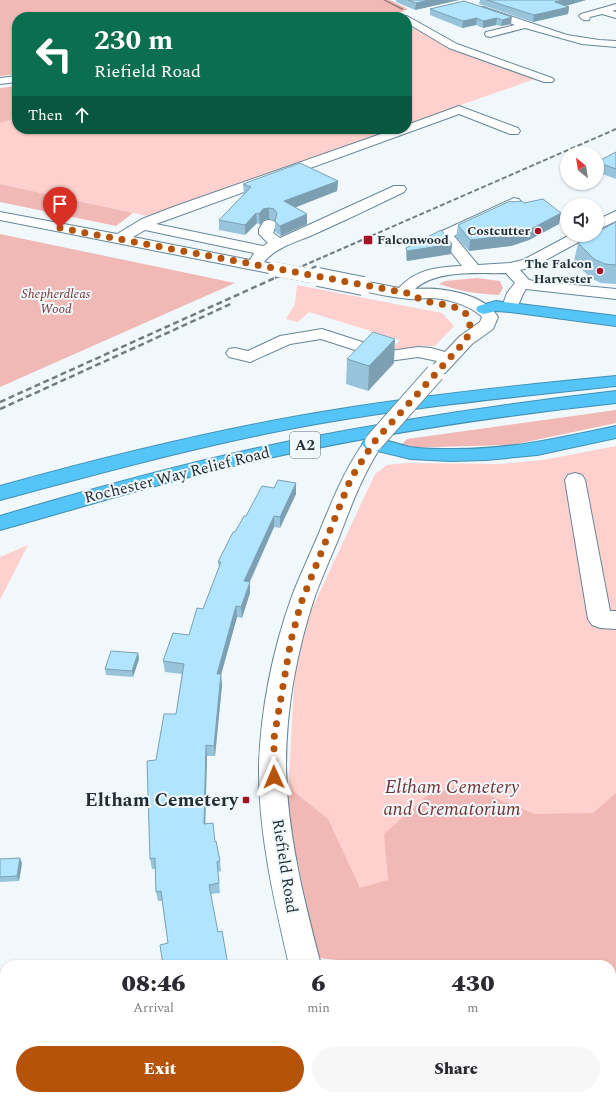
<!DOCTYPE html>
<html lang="en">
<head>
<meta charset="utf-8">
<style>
  body { margin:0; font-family:Spectral,serif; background:#f7f7f7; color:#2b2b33; height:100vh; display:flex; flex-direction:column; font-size:15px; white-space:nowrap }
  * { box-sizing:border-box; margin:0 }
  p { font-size:13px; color:#7c7c81 }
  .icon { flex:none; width:22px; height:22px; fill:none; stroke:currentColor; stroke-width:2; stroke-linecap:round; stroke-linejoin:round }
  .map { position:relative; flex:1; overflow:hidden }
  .sheet { position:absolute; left:0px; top:960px; width:616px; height:140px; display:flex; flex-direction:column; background:#fff; border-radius:16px 16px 0 0; box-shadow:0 1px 3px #0004 }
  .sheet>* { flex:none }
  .banner { position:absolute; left:12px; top:12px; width:400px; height:122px; border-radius:16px; box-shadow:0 1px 3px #0004; background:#0b6e4f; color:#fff; overflow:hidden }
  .needle { width:26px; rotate:330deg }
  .fabs { position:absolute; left:560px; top:146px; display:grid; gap:8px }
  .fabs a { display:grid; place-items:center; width:44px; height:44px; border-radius:50%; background:#fff; box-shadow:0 1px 3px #0004; font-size:20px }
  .pin { position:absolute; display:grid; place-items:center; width:34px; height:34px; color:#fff; margin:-41px -17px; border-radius:50% 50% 50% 0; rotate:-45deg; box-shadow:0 0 4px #0007 }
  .pin .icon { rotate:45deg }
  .me { position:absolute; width:44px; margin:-22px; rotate:359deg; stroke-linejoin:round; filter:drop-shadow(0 0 3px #0008) }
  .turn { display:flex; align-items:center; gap:14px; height:84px; padding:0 16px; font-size:18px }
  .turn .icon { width:52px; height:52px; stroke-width:2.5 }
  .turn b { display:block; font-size:28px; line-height:34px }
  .then { display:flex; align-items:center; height:38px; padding:0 16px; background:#0003; gap:8px; font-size:15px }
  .eta { display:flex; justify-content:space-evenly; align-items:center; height:68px; text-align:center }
  .eta b { font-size:24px; font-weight:800; line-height:28px }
  .primary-button { display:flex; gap:8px; margin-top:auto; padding:8px 16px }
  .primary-button a { flex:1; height:46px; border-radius:24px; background:#b45309; color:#fff; font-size:16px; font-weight:800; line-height:46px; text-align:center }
  .primary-button a+a { background:#f7f7f7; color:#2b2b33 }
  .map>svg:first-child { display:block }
  .green { fill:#fed1ce }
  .forest { fill:#f0b9b5 }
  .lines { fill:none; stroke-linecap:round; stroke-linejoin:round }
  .stream { fill:#9d7c7c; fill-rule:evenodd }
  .minor-casing { stroke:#658697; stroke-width:2 }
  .highway-casing { stroke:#4290b3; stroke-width:2 }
  .minor { fill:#fff; fill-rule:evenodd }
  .highway { fill:#55c4f7; fill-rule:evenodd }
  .rail-far1 { stroke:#717d82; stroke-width:2; stroke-dasharray:5 2.5; stroke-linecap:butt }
  .rail { stroke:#717d82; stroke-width:2.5; stroke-dasharray:6 3.5; stroke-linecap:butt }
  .minor-bridge-far1-casing { stroke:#658697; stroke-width:14; stroke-linecap:butt }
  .minor-bridge-casing { stroke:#658697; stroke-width:20; stroke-linecap:butt }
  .minor-bridge-far1 { stroke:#fff; stroke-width:14 }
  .minor-bridge { stroke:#fff; stroke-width:18 }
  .wall { fill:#98c4db }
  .shaded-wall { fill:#7ca0b2 }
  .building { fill:#b1e4ff; stroke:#7ca0b2 }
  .route { stroke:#b45309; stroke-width:7; stroke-dasharray:0 12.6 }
  .poi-dot { fill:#a81124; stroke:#f1f8fc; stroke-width:1.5 }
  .labels { text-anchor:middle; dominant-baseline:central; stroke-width:4; stroke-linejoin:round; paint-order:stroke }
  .far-poi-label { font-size:13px; font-weight:bold; fill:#202e35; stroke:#f1f8fc; text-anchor:end }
  .far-park-label { font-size:13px; font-style:italic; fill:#753332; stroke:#f1f8fc }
  .shield { fill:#f1f8fc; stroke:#5f6b71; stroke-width:1 }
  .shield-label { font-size:15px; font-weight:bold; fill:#202e35 }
  .street-label { font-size:16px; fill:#202e35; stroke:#f1f8fc }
  .near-park-label { font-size:19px; font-style:italic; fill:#753332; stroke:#f1f8fc }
  .near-poi-label { font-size:19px; font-weight:bold; fill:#202e35; stroke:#f1f8fc; text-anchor:end }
</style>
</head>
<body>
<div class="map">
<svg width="616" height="1100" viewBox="0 0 616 1100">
  <rect width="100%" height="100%" fill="#f1f8fc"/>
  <!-- green -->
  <g class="green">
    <polygon points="407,28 416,28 445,45 535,79 407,124"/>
    <polygon points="17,118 17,129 393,129 147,216 0,184 0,123"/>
    <polygon points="297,285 442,313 454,326 435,346 414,347 389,351 400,340 309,312 298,322 286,319 295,304"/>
    <polygon points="616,446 616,988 611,987 611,965 387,965 287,811 295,671 309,615 375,474 387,465 406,463 500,464 543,460"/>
    <polygon points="28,545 0,600 0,557"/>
  </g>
  <!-- forest -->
  <g class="forest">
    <polygon points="0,0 390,0 408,9 397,14 382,17 17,17 17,74 0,76"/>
    <polygon points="17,86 17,118 0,123 0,88"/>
    <polygon points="0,184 133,213 116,226 0,202"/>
    <polygon points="0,234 235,283 0,387"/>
    <path d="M477 278 500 281 503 288 499 295C477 294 459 291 439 284L445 281Z"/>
    <polygon points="616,410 616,423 512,445 398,448 407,439"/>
    <polygon points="463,785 535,814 593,813 616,793 616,988 611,987 611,965 387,965 318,958 287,811 288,787 328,819 360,888 388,880 384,834 429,794"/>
  </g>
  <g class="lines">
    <!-- stream -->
    <polygon class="stream" points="383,0 386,0 404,9 402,10"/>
    <defs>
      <g id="minor">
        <path d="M616 4V10L612 11 616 12V18L602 14 590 17 589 20C584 21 582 20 579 16L581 14Z"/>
        <polygon points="483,7 567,35 599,40 616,41 616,47 582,44 525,28 490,37 486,36 485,34 486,32 515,25 480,12 478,10"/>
        <polygon points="407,16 457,44 552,78 554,80 552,82 544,82 449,48 407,23 407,17 404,17"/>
        <polygon points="17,76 17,82 0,84 0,78"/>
        <path d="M459 106 518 128 520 131 518 134H510L459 114 156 224 263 246 268 243 259 234V229L264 221 269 220 274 221 276 224 273 233 280 238 394 186H404L406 189 404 192C375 206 346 220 317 233 298 242 277 246 264 262L279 266 282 269 279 272 274 274 0 220V212L117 234 142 219 173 207 395 129H407V125ZM145 230 254 253 250 260 133 237Z"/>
        <path d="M514 198 519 199 521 202 519 205 454 236 478 265 510 263 523 260 570 235H588L586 238 533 267 520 270 529 280 534 281 616 289V299L526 289 523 294 516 310 510 312 504 310 502 307 507 293 515 283 506 273C478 274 437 269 415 289 441 287 484 293 498 317L493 329 472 344 445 373 439 374 433 373 430 369 437 361 418 357 389 361 321 339 290 344 250 362 229 357 226 353 229 349 235 348 248 351 280 336 322 329 390 351 418 347 431 348 445 352 460 336 480 322 482 317 480 315C466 304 446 298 428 298 422 298 416 300 409 299 392 297 374 294 357 289L355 286 357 283 363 281 399 288C416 269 438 267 462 266L438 235 440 232Z"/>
        <polygon points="616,211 616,221 597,230 597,220"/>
        <path d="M374 436 381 438 384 442C363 473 351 506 338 540 330 559 322 577 315 596 297 650 286 709 286 766 287 833 304 900 321 965H289C274 900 258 832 259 765 261 708 273 649 292 596 299 577 308 559 316 540 331 504 344 469 367 438Z"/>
        <polygon points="575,473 582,475 585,480 610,611 616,611 616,629 600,628 592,625 588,619 565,480 568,475"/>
        <polygon points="331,1095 365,1095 367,1100 333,1100"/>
      </g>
      <g id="highway">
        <polygon points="496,301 616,316 616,326 510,312 496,311 484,314 478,312 476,309 478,306"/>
        <path d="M616 376V386C503 398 390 409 279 431 184 450 93 475 0 500V486C108 456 217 429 328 411 424 395 520 385 616 376Z"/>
        <path d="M616 391V403C486 417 357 437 229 467 152 485 76 509 0 530V516C101 486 203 458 306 438 409 418 512 403 616 391Z"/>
        <path d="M616 426V438L537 455 486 460 450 461 411 459 365 448 362 444 365 440C379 436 396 444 410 447 422 449 437 449 450 449 506 450 561 438 616 426Z"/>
      </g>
    </defs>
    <!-- minor casing -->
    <use href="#minor" class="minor-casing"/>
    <!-- highway casing -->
    <use href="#highway" class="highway-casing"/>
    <!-- minor -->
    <use href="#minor" class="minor"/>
    <!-- highway -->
    <use href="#highway" class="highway"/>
    <!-- rail-far1 -->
    <g class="rail-far1">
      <polyline points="291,277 317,266"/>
      <polyline points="275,278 616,129"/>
    </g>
    <!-- rail -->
    <g class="rail">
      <polyline points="0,402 277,277"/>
      <polyline points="0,409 233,303"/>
    </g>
    <defs>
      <polyline id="minor-bridge-far1" points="274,269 323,278"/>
      <g id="minor-bridge">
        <polyline points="318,277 363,286"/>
        <polyline points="374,442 435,373"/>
      </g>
    </defs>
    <!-- minor-bridge-far1 casing -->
    <use href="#minor-bridge-far1" class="minor-bridge-far1-casing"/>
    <!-- minor-bridge casing -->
    <use href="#minor-bridge" class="minor-bridge-casing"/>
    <!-- minor-bridge-far1 -->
    <use href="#minor-bridge-far1" class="minor-bridge-far1"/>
    <!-- minor-bridge -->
    <use href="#minor-bridge" class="minor-bridge"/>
  </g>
  <!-- wall -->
  <g class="wall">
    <polygon points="396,0 459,0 415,10 396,2"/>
    <polygon points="480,0 586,0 566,6 569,7 568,14 533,22 479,4"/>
    <polygon points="464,1 511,24 501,26 496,25 483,28 476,25 462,28 430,15 430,9"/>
    <polygon points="616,152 616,179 597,172 597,162"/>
    <polygon points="338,181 337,191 295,207 307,224 281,236 275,232 275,220 274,220 269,219 264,220 260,225 257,223 245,235 219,230 219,220 244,194 243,184"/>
    <polygon points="512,202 524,203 559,224 529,240 511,246 469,251 456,237 458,225"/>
    <polygon points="616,222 616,284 601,283 590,278 574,261 578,243"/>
    <polygon points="452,244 451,254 407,261 406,258 406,248"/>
    <polygon points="347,359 394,363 368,391 346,384"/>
    <polygon points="296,483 296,494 280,528 274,527 250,582 250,593 242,618 237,617 221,675 222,685 215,756 207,756 205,824 215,842 220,861 221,871 218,872 220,893 211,894 168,943 162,901 158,901 156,892 155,869 152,869 150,859 156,760 176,714 182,674 165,672 163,661 189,635 203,609 219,568 218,562 235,532 246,516 274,488"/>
    <polygon points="138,653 139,659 133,677 106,675 105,669"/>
    <polygon points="0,859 22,863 19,881 0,882"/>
    <polygon points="438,1095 475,1095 477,1100 440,1100"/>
  </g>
  <!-- shaded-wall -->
  <g class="shaded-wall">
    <polygon points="429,0 459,0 415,10 416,3"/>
    <polygon points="564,0 586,0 554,9 555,2"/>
    <polygon points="569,7 568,14 533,22 534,15"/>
    <polygon points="512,17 511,24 501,26 502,20"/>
    <polygon points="477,18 476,25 462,28 463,21"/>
    <polygon points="497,18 496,25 483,28 483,21"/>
    <polygon points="338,181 337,191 284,212 284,201"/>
    <polygon points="269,208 269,219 264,220 260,225 259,214 263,209"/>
    <polygon points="256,213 257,223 245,235 245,225"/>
    <polygon points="561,213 559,224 529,240 511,246 469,251 470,240"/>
    <polygon points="307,214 307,224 281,236 280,226"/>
    <polygon points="452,244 451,254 407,261 407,251"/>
    <polygon points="395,339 394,363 368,391 369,366"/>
    <polygon points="296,483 296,494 280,528 280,517"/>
    <polygon points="274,516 274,527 245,592 244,581"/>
    <polygon points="250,582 250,593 242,618 241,607"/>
    <polygon points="236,606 237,617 221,675 222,685 215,756 214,746 217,674"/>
    <polygon points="138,653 139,659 133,677 132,671"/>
    <polygon points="206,745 207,756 205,834 204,824"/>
    <polygon points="20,858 22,863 19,881 17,876"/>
  </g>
  <!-- building -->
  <g class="building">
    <polygon points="408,0 429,0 416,3"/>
    <polygon points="487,0 564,0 555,2 569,7 534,15"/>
    <polygon points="464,1 512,17 502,20 497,18 483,21 477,18 463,21 430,9"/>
    <polygon points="616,152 616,169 597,162"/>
    <polygon points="300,163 338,181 284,201 307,214 280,226 275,222 277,213 274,209 269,208 263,209 259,214 256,213 245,225 219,220 251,187 243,184"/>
    <polygon points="543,199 561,213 531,229 512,235 470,240 458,225 510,201 512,202 522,201 524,203"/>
    <polygon points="616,222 616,265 605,264 594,259 578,243 592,235 597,235 597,232"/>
    <polygon points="441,230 452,244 407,251 406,248"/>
    <polygon points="373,332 395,339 369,366 347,359"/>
    <polygon points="278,480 296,483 280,517 274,516 244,581 250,582 241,607 236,606 217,674 221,674 214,746 206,745 204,824 213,823 215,842 216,841 220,861 217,862 219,883 209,885 218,932 222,931 228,965 163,965 160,945 168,943 161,891 156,892 155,858 150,859 147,761 156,760 164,714 176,714 184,664 163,661 173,633 189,635 197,608 203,609 221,562 218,562 233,532 235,532 244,516 246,516 262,486 274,488"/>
    <polygon points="111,651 138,653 132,671 105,669"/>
    <polygon points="20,858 17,876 0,877 0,859"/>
    <polygon points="434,963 435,965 428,965"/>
    <polygon points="172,1095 255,1095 257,1100 173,1100"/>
    <polygon points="444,1095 475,1095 477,1100 446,1100"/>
    <polygon points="494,1095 525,1095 528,1100 486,1100"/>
  </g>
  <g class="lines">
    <!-- route -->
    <path class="route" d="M60 228 412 294C416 297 421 300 426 301 449 307 481 305 466 340L374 442 351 478 301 603 291 640 274 738V777"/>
  </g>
  <!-- markers -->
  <g class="poi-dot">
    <circle cx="538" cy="231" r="4"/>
    <rect x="363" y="235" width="10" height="10" rx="2"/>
    <circle cx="600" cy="271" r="4"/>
    <rect x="242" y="796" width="8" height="8" rx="2"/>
  </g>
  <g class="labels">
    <!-- far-poi labels -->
    <g class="far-poi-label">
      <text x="530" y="231">Costcutter</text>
      <text x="377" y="240" text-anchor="start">Falconwood</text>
      <text x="592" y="264">The Falcon<tspan x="592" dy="15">Harvester</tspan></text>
    </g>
    <!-- far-park labels -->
    <g class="far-park-label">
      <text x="56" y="294">Shepherdleas<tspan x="56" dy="15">Wood</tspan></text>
    </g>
    <!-- shield labels -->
    <rect class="shield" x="290" y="432" width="30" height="26" rx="3"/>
    <g class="shield-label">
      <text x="305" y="445">A2</text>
    </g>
    <!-- street labels -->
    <g class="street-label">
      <text transform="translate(177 475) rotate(-14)">Rochester Way Relief Road</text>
      <text transform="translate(285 866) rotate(81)">Riefield Road</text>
    </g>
    <!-- near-park labels -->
    <g class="near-park-label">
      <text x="452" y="787">Eltham Cemetery<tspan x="452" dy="22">and Crematorium</tspan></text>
    </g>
    <!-- near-poi labels -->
    <g class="near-poi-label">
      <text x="238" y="800">Eltham Cemetery</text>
    </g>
  </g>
</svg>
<div class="fabs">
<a><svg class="needle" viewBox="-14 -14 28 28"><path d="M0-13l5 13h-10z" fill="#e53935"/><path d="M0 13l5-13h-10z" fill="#7c7c81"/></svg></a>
<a><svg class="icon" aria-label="sound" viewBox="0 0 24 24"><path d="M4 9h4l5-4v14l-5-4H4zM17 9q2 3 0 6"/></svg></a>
</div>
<div class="pin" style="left:60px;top:228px;background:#d93025"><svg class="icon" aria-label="arrive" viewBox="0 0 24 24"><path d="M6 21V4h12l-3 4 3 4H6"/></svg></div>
<svg class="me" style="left:274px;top:777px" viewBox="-20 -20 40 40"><path d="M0-17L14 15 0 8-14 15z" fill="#b45309" stroke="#fff" stroke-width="4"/></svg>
<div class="banner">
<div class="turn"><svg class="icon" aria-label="left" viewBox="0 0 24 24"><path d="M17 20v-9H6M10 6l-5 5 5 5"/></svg><div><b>230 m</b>Riefield Road</div></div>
<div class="then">Then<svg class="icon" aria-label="ahead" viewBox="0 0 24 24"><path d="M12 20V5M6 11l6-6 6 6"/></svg></div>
</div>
<section class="sheet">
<div class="eta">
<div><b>08:46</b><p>Arrival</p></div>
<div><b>6</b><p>min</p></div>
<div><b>430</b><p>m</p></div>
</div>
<div class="primary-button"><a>Exit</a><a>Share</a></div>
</section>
</div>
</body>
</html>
